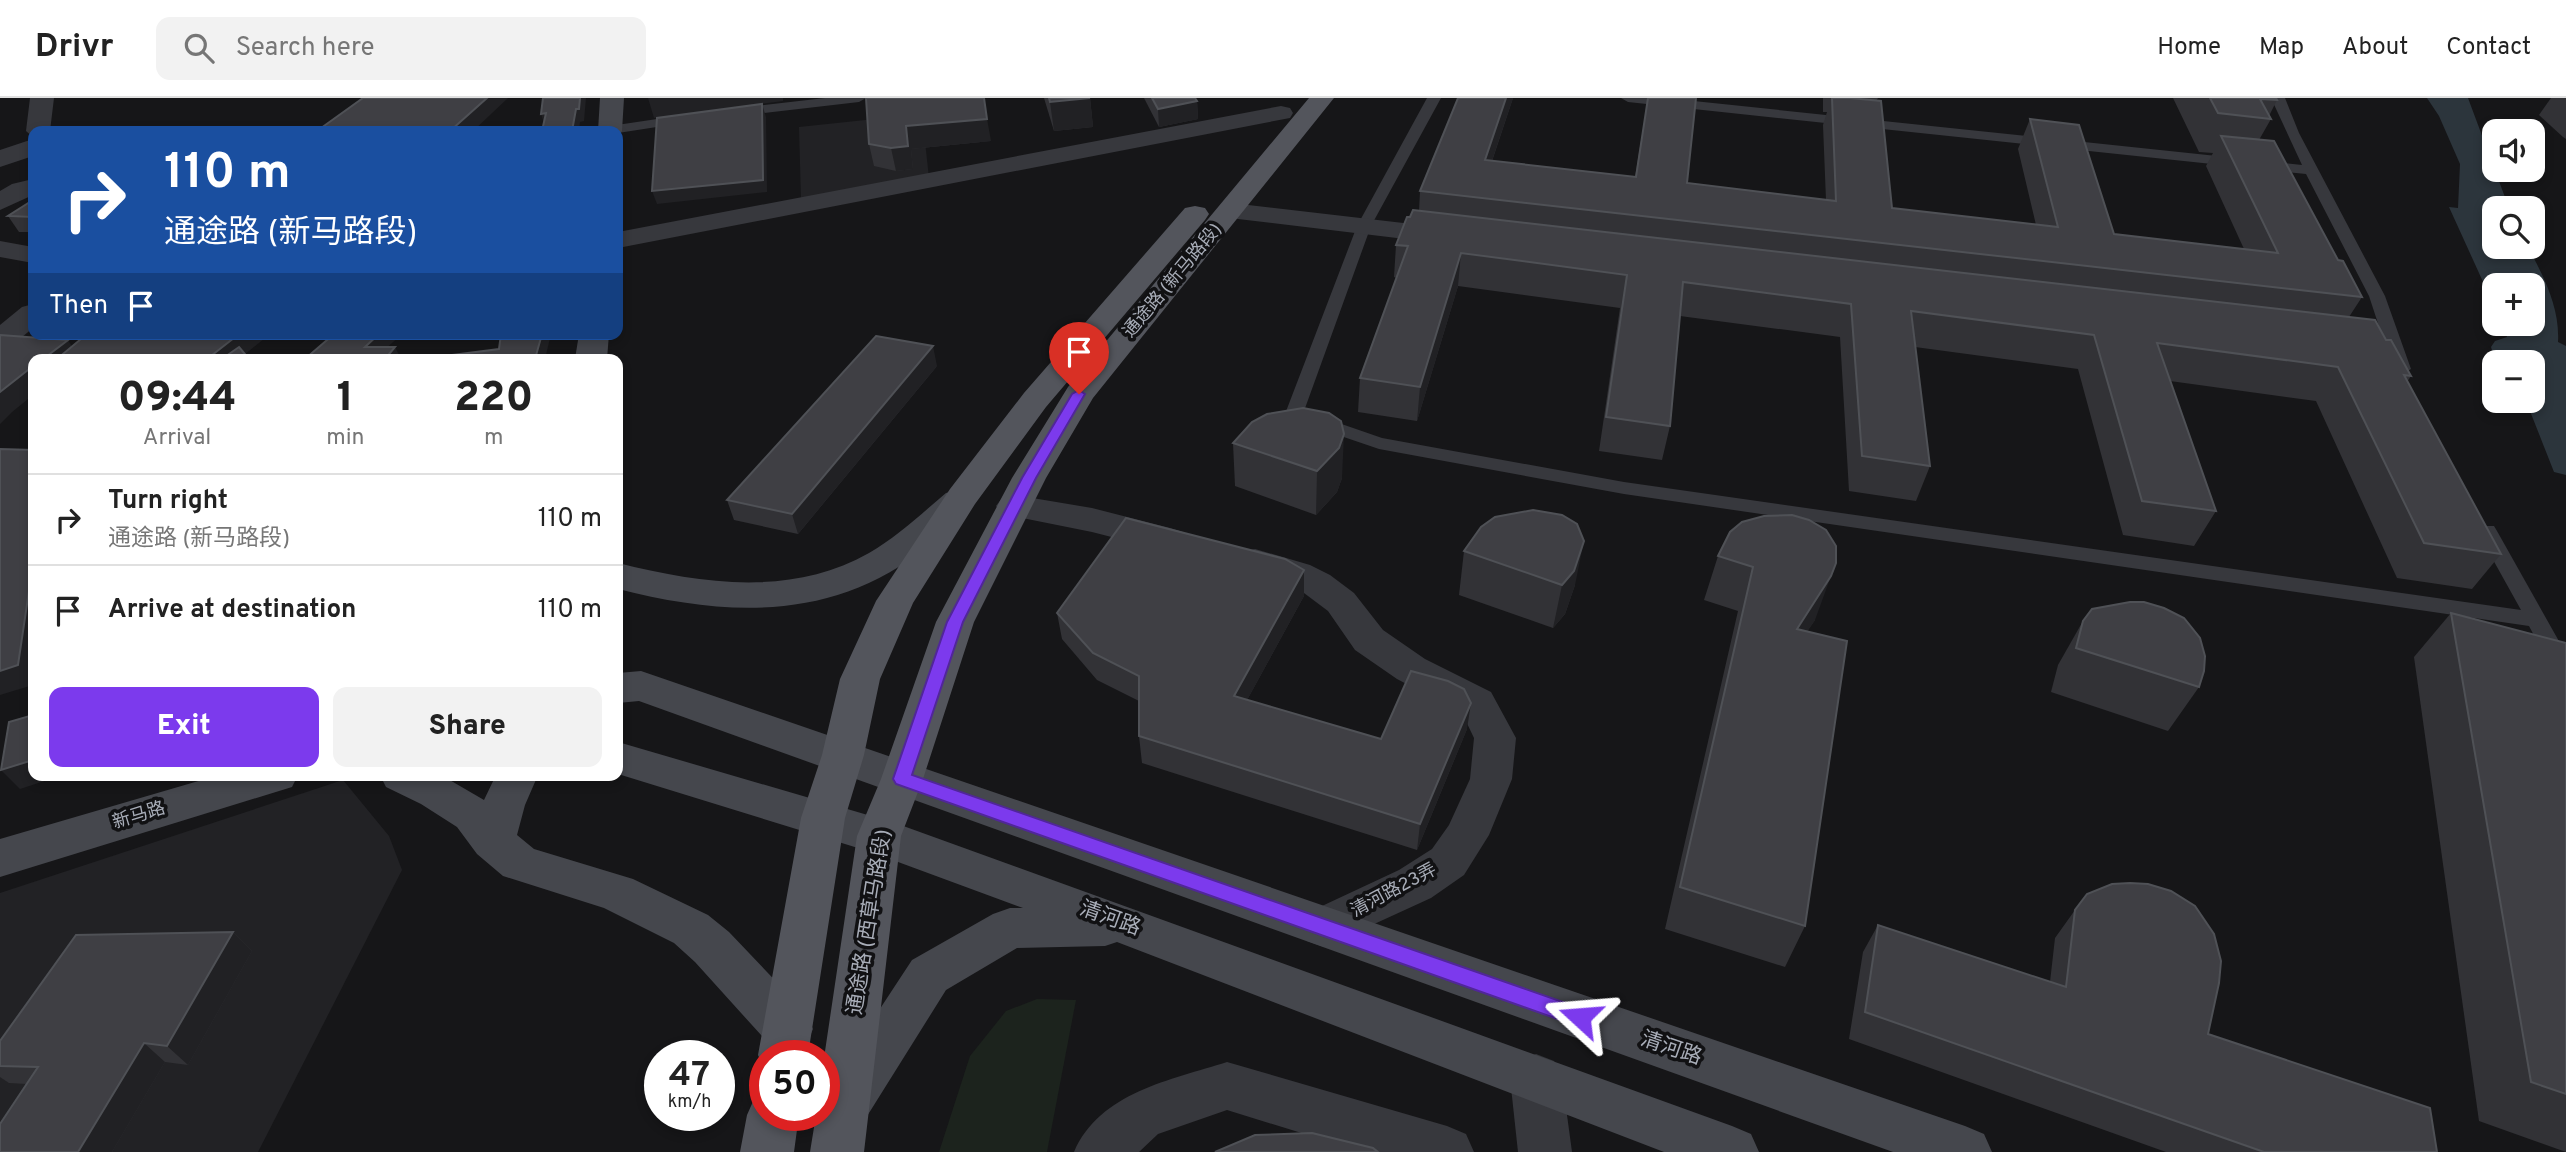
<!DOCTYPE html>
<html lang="en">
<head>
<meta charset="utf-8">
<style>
  body { margin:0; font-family:Overpass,"Noto Sans SC",sans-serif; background:#f2f2f2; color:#222; height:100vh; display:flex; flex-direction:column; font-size:26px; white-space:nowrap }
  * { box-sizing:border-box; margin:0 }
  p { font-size:23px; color:#767676 }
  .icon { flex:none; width:38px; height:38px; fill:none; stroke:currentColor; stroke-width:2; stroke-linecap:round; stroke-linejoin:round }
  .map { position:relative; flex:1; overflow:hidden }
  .side { position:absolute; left:28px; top:256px; width:595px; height:427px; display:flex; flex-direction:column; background:#fff; border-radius:14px; box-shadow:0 4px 10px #0003 }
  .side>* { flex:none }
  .banner { position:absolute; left:28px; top:28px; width:595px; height:214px; border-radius:14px; box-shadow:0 4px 10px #0003; background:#1a4fa0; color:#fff; overflow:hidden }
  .tools { position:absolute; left:2482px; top:21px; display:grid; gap:14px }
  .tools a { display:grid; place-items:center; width:63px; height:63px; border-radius:14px; background:#fff; box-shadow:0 4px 10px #0003; font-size:35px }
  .speed { position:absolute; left:644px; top:942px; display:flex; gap:14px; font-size:35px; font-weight:700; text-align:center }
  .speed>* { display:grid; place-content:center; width:91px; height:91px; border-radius:50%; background:#fff; box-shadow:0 4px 10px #0003; line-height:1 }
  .speed small { font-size:18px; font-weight:400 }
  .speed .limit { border:10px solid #d22; background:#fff; color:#111 }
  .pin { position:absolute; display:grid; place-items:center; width:60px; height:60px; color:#fff; margin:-72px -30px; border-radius:50% 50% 50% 0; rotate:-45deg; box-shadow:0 0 7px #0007 }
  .pin .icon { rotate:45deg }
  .me { position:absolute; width:77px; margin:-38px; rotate:289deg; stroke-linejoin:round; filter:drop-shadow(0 0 5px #0008) }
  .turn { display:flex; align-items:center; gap:24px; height:147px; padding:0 21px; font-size:32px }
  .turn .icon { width:91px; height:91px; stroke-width:2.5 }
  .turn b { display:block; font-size:49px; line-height:60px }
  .then { display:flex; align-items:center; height:66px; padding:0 21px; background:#0003; gap:14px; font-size:26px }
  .eta { display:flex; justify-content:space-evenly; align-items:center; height:119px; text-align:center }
  .eta b { font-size:42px; font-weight:800; line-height:49px }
  .primary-button { display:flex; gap:14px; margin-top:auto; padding:14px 21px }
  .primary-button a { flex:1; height:80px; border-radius:14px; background:#7c3aed; color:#fff; font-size:28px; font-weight:800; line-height:80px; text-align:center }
  .primary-button a+a { background:#f2f2f2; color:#222 }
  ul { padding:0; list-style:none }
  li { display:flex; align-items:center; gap:21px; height:91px; padding:0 21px; border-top:2px solid #e0e0e0 }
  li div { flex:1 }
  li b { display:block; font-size:26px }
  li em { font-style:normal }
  header { display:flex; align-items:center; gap:42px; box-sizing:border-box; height:98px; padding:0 35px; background:#fff; border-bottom:2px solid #e0e0e0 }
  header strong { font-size:33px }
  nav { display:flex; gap:38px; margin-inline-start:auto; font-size:24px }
  .search { width:490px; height:63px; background:#f2f2f2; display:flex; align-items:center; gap:18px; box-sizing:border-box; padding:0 24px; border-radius:14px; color:#767676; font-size:26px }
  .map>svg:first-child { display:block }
  .built { fill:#222225 }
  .green { fill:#1c231d }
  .water { fill:#2c353c }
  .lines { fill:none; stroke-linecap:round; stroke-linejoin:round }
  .lane { fill:#37383d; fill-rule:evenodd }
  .street { fill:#37383d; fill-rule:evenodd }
  .secondary { fill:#45474d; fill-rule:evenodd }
  .primary { fill:#53555c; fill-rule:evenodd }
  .wall { fill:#323236 }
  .shaded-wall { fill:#212124 }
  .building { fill:#3f3f44; stroke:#4f5156; stroke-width:2 }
  .route { fill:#7c3aed; stroke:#51269a; stroke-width:2 }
  .labels { text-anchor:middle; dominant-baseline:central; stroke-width:7; stroke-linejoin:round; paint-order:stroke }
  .street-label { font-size:18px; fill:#a8adb8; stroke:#111113 }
  .near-street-label { font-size:21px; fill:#a8adb8; stroke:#111113 }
</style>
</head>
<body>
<header>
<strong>Drivr</strong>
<div class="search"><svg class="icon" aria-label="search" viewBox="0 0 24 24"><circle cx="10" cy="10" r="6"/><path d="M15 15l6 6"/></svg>Search here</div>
<nav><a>Home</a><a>Map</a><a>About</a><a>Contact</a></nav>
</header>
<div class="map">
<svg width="2566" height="1054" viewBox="0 0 2566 1054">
  <rect width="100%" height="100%" fill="#161618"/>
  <!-- built -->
  <g class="built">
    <polygon points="922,16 929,80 801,101 799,29"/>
    <polygon points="343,682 389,738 402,772 258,1054 0,1054 0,795"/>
  </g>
  <!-- green -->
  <polygon class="green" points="1037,901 1076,902 1047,1054 939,1054 970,958 1006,913"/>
  <!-- water -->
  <path class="water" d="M2427 0H2468L2509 110H2494V149H2528C2544 179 2560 210 2558 244L2566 248V377L2554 374 2526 303H2532V264H2496L2491 249 2495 243 2507 239 2502 226H2532V187H2494V208L2449 109 2458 110 2460 66 2439 18Z"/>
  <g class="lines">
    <!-- lane -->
    <g class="lane">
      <polygon points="825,0 866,0 859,4 737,18 730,14 737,10"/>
      <polygon points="1427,0 1441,0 1371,128 1304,313 1382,340 1624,384 2521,512 2477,433 2480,428 2494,428 2497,433 2560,545 2566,572 2566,627 2558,625 2555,619 2538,545 2529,528 1624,396 1379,351 1288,320 1285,316 1357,128"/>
      <polygon points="1621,0 1665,0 2302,67 2271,0 2285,0 2299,35 2385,198 2411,271 2402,276 2393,271 2369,198 2306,76 1628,4"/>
      <polygon points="684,17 689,18 689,24 618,35 603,32 610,28"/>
    </g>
    <!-- street -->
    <g class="street">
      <polygon points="30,0 54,0 50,33 33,33 33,39 26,33"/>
      <polygon points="1281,8 1290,10 1293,15 1290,20 618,150 618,134"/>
      <polygon points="33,41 33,58 0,69 0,52"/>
      <polygon points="33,81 33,97 0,112 0,93 12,86"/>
      <polygon points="1231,105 1455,131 1465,133 1469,139 1465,145 1455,147 1221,119 1217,113 1221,107"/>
      <polygon points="0,143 33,149 33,165 0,159"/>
      <polygon points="33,206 33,230 11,248 0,251 0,227 22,209"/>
      <polygon points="1014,397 1092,410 1170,430 1183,434 1188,442 1183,450 1170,454 1092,434 1002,416 996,408 1002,400"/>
      <polygon points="1255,451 1310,467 1330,477 1354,495 1383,532 1425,561 1491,594 1516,640 1512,681 1489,737 1464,777 1431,800 1324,849 1307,843 1301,829 1307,815 1399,772 1432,751 1449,727 1470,681 1474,640 1462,615 1397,581 1355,552 1328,513 1304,495 1284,485 1242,472 1237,463 1242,454"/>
      <polygon points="1536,956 1554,963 1562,980 1572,1054 1518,1054 1510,980 1518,963"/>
      <path d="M1227 964 1447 1028 1466 1036 1474 1054H1363L1227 1012 1158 1036 1139 1054H1074C1100 994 1171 982 1227 964Z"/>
    </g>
    <!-- secondary -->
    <g class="secondary">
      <polygon points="600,0 624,0 622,33 619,38 618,33 598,33"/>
      <polygon points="579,236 609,236 607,261 575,261"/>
      <path d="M958 392 970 395 976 403C964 420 945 434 929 447 836 524 728 519 618 491V465C702 486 791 499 869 455 897 439 921 416 946 395Z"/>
      <polygon points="641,573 1965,1028 1984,1036 1992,1054 1893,1054 639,603 618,605 618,575"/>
      <polygon points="618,644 895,725 1732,1028 1751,1036 1759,1054 1664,1054 1117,844 1105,848 1017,850 946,892 864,1023 846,1031 828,1023 824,1016 824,996 912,862 993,816 1010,810 1023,810 871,754 618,676"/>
      <polygon points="219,677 298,677 292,689 0,779 0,741"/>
      <polygon points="380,677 441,677 484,702 496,677 538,677 525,707 517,737 534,751 633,781 708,817 729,834 806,915 813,931 806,947 788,954 770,947 695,864 674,845 604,810 503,778 477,756 457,729 421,706 386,689"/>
    </g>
    <!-- primary -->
    <g class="primary">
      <polygon points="1309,0 1334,0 1093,300 1046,380 974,524 923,681 901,738 864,1054 810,1054 816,1017 824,1017 824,960 857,738 881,681 936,524 1012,380 1068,289"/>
      <polygon points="1195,108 1205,110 1209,116 1205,122 1046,309 975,406 913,505 880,581 864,657 845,720 808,957 765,957 765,973 758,957 801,720 822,657 840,581 876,503 950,391 1024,295 1185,110"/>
      <polygon points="765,995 765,1017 799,1017 794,1054 740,1054 747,1017 755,999"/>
    </g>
  </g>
  <!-- wall -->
  <g class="wall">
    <polygon points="1044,0 1090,0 1093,29 1054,33"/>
    <polygon points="1144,0 1195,0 1197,3 1198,21 1159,29"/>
    <polygon points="1458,0 1513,0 1492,63 1635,79 1648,0 1696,0 1687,85 1826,102 1823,27 1827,14 1823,14 1823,0 1878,0 1876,3 1892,110 2036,127 2018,51 2030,21 2114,136 2244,151 2206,68 2213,55 2199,54 2173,0 2276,0 2277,2 2269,18 2271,21 2259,42 2362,199 2349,219 2386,242 2411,278 2407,284 2501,456 2472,491 2397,480 2316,303 2170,283 2216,413 2194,448 2123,437 2078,271 1915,249 1930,368 1916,403 1849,393 1840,239 1680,218 1670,328 1662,362 1599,353 1620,210 1458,188 1417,323 1358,314 1360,280 1397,180 1394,179 1396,147 1410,119 1419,113 1420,93"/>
    <polygon points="2551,0 2566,0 2566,41 2563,39 2539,17"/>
    <polygon points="991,43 911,51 913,71 896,73 874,68 869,46"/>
    <polygon points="33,102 33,134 19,134 8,118"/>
    <polygon points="937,268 798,436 734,422 727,402"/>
    <polygon points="1233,345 1342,380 1337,394 1316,417 1235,388"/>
    <polygon points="1730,434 1815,522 1807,533 1805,828 1785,869 1665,831 1738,513 1704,502 1718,458"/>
    <polygon points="1464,453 1575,487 1565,516 1553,530 1459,497"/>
    <polygon points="1304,472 1304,498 1247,602 1381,641 1467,631 1417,752 1142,665 1139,638 1139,603 1097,582 1062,541 1057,515"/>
    <polygon points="2451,515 2566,545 2566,1054 2479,1023 2414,559"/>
    <polygon points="2083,523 2199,589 2168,633 2051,594 2058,567"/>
    <polygon points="2075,812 2208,936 2437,1054 2166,1054 1849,941 1863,854 1878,827 2050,884 2055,840"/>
    <polygon points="233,834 252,853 188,967 165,964 112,1054 0,1054 27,986 9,985 0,979 0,943"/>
  </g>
  <!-- shaded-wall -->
  <g class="shaded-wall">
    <polygon points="487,0 508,0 473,33 450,33"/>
    <polygon points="580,0 586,0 584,23 580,24 579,33 572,33 576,11"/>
    <polygon points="648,0 783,0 783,3 654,20"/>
    <polygon points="1090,0 1093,29 1054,33 1050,4"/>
    <polygon points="1506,0 1513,0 1482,92 1485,62"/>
    <polygon points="1197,3 1198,21 1159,29 1158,11"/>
    <polygon points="762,6 766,19 767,94 657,106 652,93"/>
    <polygon points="546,15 545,28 541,16"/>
    <polygon points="987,21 991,43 911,51 913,71 896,73 891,50 906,28"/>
    <polygon points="1461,155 1458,188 1417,323 1420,289"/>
    <polygon points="239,236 270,236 239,261 207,261"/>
    <polygon points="379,236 402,236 374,261 365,249"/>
    <polygon points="542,236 551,236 545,261 535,261"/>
    <polygon points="68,242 80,261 43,261"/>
    <polygon points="933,248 937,268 798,436 792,416"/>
    <polygon points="395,249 401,261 385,261"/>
    <polygon points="33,268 33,297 12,314 0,326 0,294"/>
    <polygon points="1344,336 1342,380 1337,394 1316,417 1317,373"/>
    <polygon points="1584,443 1575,487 1565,516 1553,530 1562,487"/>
    <polygon points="33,466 33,587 0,597 0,573"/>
    <polygon points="1304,472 1304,498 1235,624 1234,598"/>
    <polygon points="1831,478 1815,522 1781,574 1797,531"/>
    <polygon points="1471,605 1467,631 1417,752 1420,726"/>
    <polygon points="33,662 33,677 63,677 20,691 1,672"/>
    <polygon points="233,834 252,853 188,967 167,948"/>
    <polygon points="144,945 165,964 112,1054 78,1054"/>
  </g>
  <!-- building -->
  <g class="building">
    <polygon points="363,0 487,0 450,33 317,33"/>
    <polygon points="543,0 580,0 579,11 576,11 572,33 542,33 546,15 541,16"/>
    <polygon points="866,0 984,0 987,21 906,28 908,48 891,50 869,46"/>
    <polygon points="1049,0 1090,0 1050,4"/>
    <polygon points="1152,0 1195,0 1197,3 1158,11"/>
    <polygon points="1458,0 1506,0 1485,62 1636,79 1648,0 1696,0 1687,85 1836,103 1832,0 1850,0 1881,3 1892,110 2058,129 2030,21 2079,27 2114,136 2278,155 2221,38 2274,43 2338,162 2343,163 2362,199 1420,93"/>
    <polygon points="2210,0 2276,0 2277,2 2260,1 2271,21 2218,15"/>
    <polygon points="762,6 763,82 652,93 657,20"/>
    <polygon points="33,102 33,119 8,118"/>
    <polygon points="1413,112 2375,222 2386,242 2391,242 2411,278 2404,277 2501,456 2424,445 2338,269 2157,245 2216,413 2142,403 2094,237 1911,213 1930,368 1862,358 1851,206 1683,184 1670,328 1606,319 1627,177 1461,155 1420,289 1360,280 1408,148 1396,147 1407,119 1410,119"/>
    <polygon points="87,236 239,236 207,261 57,261"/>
    <polygon points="334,236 379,236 365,249 395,249 385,261 305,261"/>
    <polygon points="501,236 542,236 535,261 445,261 445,258 499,251"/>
    <polygon points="0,237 68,242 43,261 33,261 33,268 0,294"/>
    <polygon points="876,238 933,248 792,416 727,402"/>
    <polygon points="239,249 249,261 222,261"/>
    <polygon points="1303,310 1329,315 1341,323 1344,336 1339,350 1317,373 1233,345 1252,324 1267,316"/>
    <polygon points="0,351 33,352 33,466 18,567 0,573"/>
    <polygon points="1533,412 1562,417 1577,426 1584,443 1574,473 1562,487 1464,453 1481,429 1495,419"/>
    <polygon points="1792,417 1809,422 1826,432 1836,448 1836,465 1831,478 1797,531 1847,543 1805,828 1680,789 1753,469 1718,458 1730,434 1742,424 1764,418"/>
    <polygon points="1126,420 1285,461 1304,472 1234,598 1381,641 1411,573 1448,583 1464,591 1471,605 1420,726 1139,638 1139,578 1093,555 1057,515"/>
    <polygon points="2130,504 2144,504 2164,510 2184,520 2200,540 2205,558 2204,573 2199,589 2076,550 2083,523 2092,511"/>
    <polygon points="2451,515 2566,545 2566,996 2531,984"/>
    <polygon points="33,617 33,662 1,672 9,624"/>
    <polygon points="2130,785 2148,786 2171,793 2195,808 2214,836 2221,863 2219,885 2208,936 2430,1010 2437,1054 2264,1054 1865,914 1878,827 2066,889 2075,812 2087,796 2112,786"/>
    <polygon points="233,834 167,948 144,945 78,1054 0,1054 0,1026 38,969 0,968 0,943 76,837"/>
    <polygon points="1312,1035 1373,1050 1378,1054 1215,1054 1255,1037"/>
  </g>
  <!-- route -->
  <polygon class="route" points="1079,292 1085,296 1036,380 963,524 912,677 1580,910 1588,913 1591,919 1588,926 1580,929 896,686 893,681 947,524 1022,380 1072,296"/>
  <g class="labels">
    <!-- street labels -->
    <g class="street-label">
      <text transform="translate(1173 183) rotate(-50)">通途路 (新马路段)</text>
      <text transform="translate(139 718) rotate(-17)">新马路</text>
      <text transform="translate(1394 793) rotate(-28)">清河路23弄</text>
    </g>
    <!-- near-street labels -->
    <g class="near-street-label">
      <text transform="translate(1110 821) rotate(20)">清河路</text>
      <text transform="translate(870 824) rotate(-81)">通途路 (西草马路段)</text>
      <text transform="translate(1671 951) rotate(19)">清河路</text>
    </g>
  </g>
</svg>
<div class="tools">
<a><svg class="icon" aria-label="sound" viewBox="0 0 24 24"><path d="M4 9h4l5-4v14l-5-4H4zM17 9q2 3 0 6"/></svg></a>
<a><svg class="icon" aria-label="search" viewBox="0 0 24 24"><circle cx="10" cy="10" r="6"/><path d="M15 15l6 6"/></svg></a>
<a>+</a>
<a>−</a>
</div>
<div class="speed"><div>47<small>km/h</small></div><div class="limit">50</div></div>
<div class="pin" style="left:1079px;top:296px;background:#d93025"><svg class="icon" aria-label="arrive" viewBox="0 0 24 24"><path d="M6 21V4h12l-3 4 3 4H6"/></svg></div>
<svg class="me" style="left:1580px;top:919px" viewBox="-20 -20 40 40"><path d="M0-17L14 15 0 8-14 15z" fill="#7c3aed" stroke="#fff" stroke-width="4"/></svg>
<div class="banner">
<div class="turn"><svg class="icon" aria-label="right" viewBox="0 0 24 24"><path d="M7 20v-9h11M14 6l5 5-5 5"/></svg><div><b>110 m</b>通途路 (新马路段)</div></div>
<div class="then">Then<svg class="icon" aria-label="arrive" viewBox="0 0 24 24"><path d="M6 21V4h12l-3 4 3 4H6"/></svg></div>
</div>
<section class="side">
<div class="eta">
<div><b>09:44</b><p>Arrival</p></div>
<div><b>1</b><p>min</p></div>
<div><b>220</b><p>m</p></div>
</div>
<ul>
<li><svg class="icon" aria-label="right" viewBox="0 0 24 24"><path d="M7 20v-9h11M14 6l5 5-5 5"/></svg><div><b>Turn right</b><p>通途路 (新马路段)</p></div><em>110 m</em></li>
<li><svg class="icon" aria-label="arrive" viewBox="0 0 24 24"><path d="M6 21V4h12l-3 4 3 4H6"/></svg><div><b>Arrive at destination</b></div><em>110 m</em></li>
</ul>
<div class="primary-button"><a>Exit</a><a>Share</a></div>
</section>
</div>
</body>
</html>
